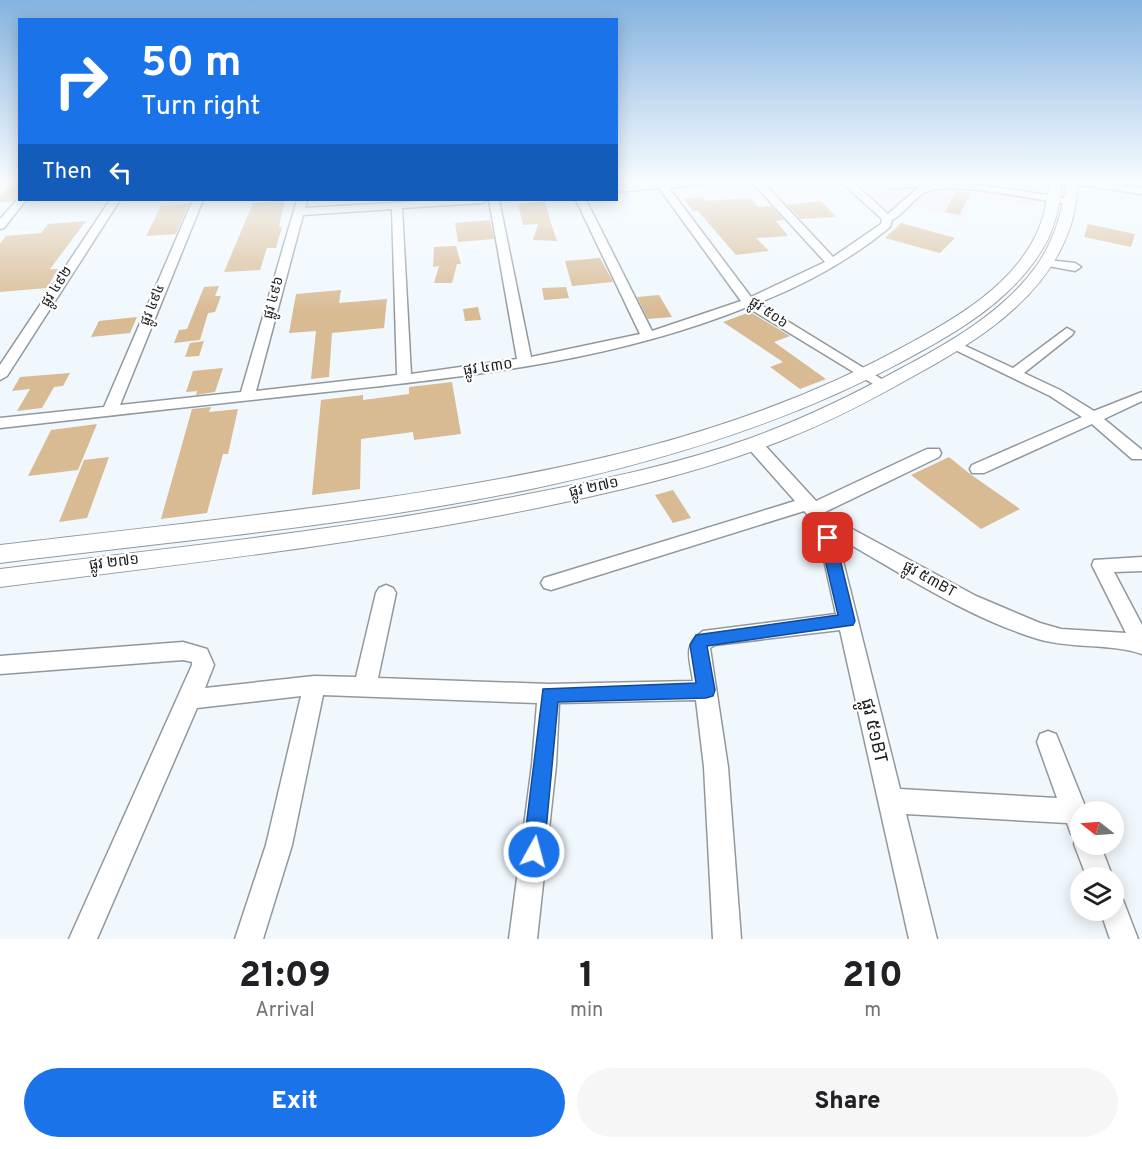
<!DOCTYPE html>
<html lang="en">
<head>
<meta charset="utf-8">
<style>
  body { margin:0; font-family:Overpass,"Noto Sans Khmer",sans-serif; background:#f6f6f6; color:#202124; height:100vh; display:flex; flex-direction:column; font-size:22px; white-space:nowrap }
  * { box-sizing:border-box; margin:0 }
  p { font-size:20px; color:#757577 }
  .icon { flex:none; width:33px; height:33px; fill:none; stroke:currentColor; stroke-width:2; stroke-linecap:round; stroke-linejoin:round }
  .map { position:relative; height:939px; overflow:hidden }
  .details { display:flex; flex-direction:column; background:#fff; flex:1 }
  .details>* { flex:none }
  .guide { position:absolute; left:18px; top:18px; width:600px; height:183px; border-radius:0px; box-shadow:0 3px 15px #0003; background:#1a73e8; color:#fff; overflow:hidden }
  .needle { width:39px; rotate:287deg }
  .tools { position:absolute; left:1070px; top:801px; display:grid; gap:12px }
  .tools a { display:grid; place-items:center; width:54px; height:54px; border-radius:50%; background:#fff; box-shadow:0 3px 15px #0003; font-size:30px }
  .pin { position:absolute; display:grid; place-items:center; width:51px; height:51px; color:#fff; margin:-26px; border-radius:12px; box-shadow:0 3px 9px #0006 }
  .me { position:absolute; width:66px; margin:-33px; rotate:7deg; stroke-linejoin:round; filter:drop-shadow(0 0 4px #0008) }
  .turn { display:flex; align-items:center; gap:21px; height:126px; padding:0 24px; font-size:27px }
  .turn .icon { width:78px; height:78px; stroke-width:2.5 }
  .turn b { display:block; font-size:42px; line-height:51px }
  .then { display:flex; align-items:center; height:57px; padding:0 24px; background:#0003; gap:12px; font-size:22px }
  .eta { display:flex; justify-content:space-evenly; align-items:center; height:102px; text-align:center }
  .eta b { font-size:36px; font-weight:800; line-height:42px }
  .cta { display:flex; gap:12px; margin-top:auto; padding:12px 24px }
  .cta a { flex:1; height:69px; border-radius:36px; background:#1a73e8; color:#fff; font-size:24px; font-weight:800; line-height:69px; text-align:center }
  .cta a+a { background:#f6f6f6; color:#202124 }
  .map>svg:first-child { display:block }
  .education { fill:#f6e7fa }
  .building { fill:#d8ba93 }
  .lines { fill:none; stroke-linecap:round; stroke-linejoin:round }
  .minor-casing { stroke:#91989d; stroke-width:3 }
  .major-casing { stroke:#91989d; stroke-width:2 }
  .minor { fill:#fff; fill-rule:evenodd }
  .major { fill:#fff; fill-rule:evenodd }
  .route { fill:#1a73e8; stroke:#114b97; stroke-width:1.5 }
  .labels { text-anchor:middle; dominant-baseline:central; stroke-width:4.5; stroke-linejoin:round; paint-order:stroke }
  .far-street-label { font-size:14px; fill:#1c1f21; stroke:#fff }
  .street-label { font-size:15px; fill:#1c1f21; stroke:#fff }
  .near-street-label { font-size:18px; fill:#1c1f21; stroke:#fff }
</style>
</head>
<body>
<div class="map">
<svg width="1142" height="939" viewBox="0 0 1142 939">
  <rect width="100%" height="100%" fill="#f0f8fe"/>
  <!-- education -->
  <polygon class="education" points="850,181 1042,181 1042,190 1037,207 973,195 963,218 916,207 913,211 880,208"/>
  <!-- building -->
  <g class="building">
    <polygon points="20,185 20,195 14,201 0,202 0,196 9,186"/>
    <polygon points="956,191 970,193 960,215 945,212"/>
    <polygon points="702,197 705,201 750,198 758,207 771,206 784,220 776,221 788,236 756,238 769,251 736,255 698,211 693,211 684,199"/>
    <polygon points="285,200 279,227 282,227 276,248 267,248 260,270 224,272 253,203"/>
    <polygon points="545,201 551,223 557,241 533,240 538,224 523,225 518,204"/>
    <polygon points="821,201 836,217 801,219 787,205"/>
    <polygon points="189,204 176,234 146,236 161,206"/>
    <polygon points="490,220 494,239 458,242 455,223"/>
    <polygon points="86,221 50,269 58,269 47,288 0,292 0,244 6,236 41,233 48,224"/>
    <polygon points="901,223 955,238 940,253 885,238"/>
    <polygon points="1088,224 1135,234 1131,247 1084,237"/>
    <polygon points="456,246 461,264 457,264 452,283 434,283 439,266 433,267 434,247"/>
    <polygon points="600,258 613,282 572,286 565,261"/>
    <polygon points="219,286 215,296 221,296 215,312 208,313 200,340 174,343 179,330 187,329 204,287"/>
    <polygon points="566,287 569,298 544,300 542,288"/>
    <polygon points="341,290 339,303 387,299 384,328 332,333 329,377 311,379 316,331 289,333 296,294"/>
    <polygon points="659,295 672,317 648,319 637,297"/>
    <polygon points="478,307 481,320 465,321 463,309"/>
    <polygon points="750,312 790,336 774,342 826,379 800,389 770,367 783,362 723,322"/>
    <polygon points="137,317 130,333 91,337 99,321"/>
    <polygon points="204,341 199,356 185,357 190,343"/>
    <polygon points="223,368 215,392 196,395 197,391 186,392 193,371"/>
    <polygon points="70,373 63,386 54,387 42,408 17,411 30,389 12,391 20,377"/>
    <polygon points="452,382 461,434 414,440 413,432 361,439 360,489 312,495 321,400 363,395 363,400 409,394 409,387"/>
    <polygon points="211,407 209,412 238,409 228,454 223,454 207,513 161,519 192,409"/>
    <polygon points="97,424 78,470 28,476 51,430"/>
    <polygon points="109,457 87,518 59,522 84,460"/>
    <polygon points="949,457 970,474 1020,509 981,529 911,475"/>
    <polygon points="673,490 691,518 673,523 655,495"/>
  </g>
  <g class="lines">
    <defs>
      <g id="minor">
        <path d="M654 181H718L669 188 751 297 825 262 751 181H762L833 257 881 224 882 219 840 181H851L888 214 918 188C908 183 895 193 885 186 907 170 1038 194 1071 199L1076 202 1071 205C1039 200 954 181 928 191 914 196 906 213 892 220L890 227C850 260 806 284 758 303L888 383 890 386 883 390 747 307C616 360 474 376 335 391 223 403 112 415 0 428V418L104 407 193 200H203L120 405 241 392 297 200H307L305 208 443 200H487L482 203 402 208 411 374 517 359 489 200H499L531 357 640 334 576 200H586L652 331 741 301 659 188 616 192V186ZM392 209 397 375 256 391 303 215Z"/>
        <polygon points="1055,181 1086,181 1142,188 1142,194"/>
        <polygon points="20,197 26,200 4,228 0,229 0,219"/>
        <polygon points="110,200 120,200 7,376 0,380 0,365"/>
        <polygon points="1047,260 1075,263 1081,267 1075,271 1043,265 1041,263"/>
        <polygon points="1067,328 1074,332 1072,335 1024,373 1060,390 1094,411 1142,392 1142,401 1104,419 1142,450 1142,459 1132,459 1092,424 984,473 972,473 970,469 972,465 1082,417 1050,396 947,346 954,342 959,343 1013,368"/>
        <path d="M754 439 760 440 816 501 927 449H939L941 453 939 457 825 512 830 517 976 596 1040 623 1061 629 1126 633 1092 565 1094 560 1142 557V571L1114 572 1142 625V654C1110 643 1072 649 1038 639 966 617 901 573 837 537L900 789 1057 798 1037 742 1040 734 1048 731 1056 734 1087 811 1080 812V844H1100L1113 878H1087L1074 844 1077 836 1071 834 1067 823 906 814 937 939H909L840 630 715 645 710 648 728 767 741 939H713L704 767 696 700 559 703 556 765 537 939H509L532 765 537 703 323 695 292 845 263 939H235L266 845 301 696 197 708 97 939H69L192 665V662L183 660 0 674V656L183 642 207 649 214 665 205 688 314 676 356 677 376 593 379 588 386 585 393 588 396 593 378 678 549 684 693 681C690 658 682 646 703 631L836 614 816 524 804 511 551 590 544 588 541 583 544 578 795 501 748 448 746 444Z"/>
        <polygon points="1113,897 1123,900 1138,939 1110,939 1100,910 1113,910"/>
      </g>
      <g id="major">
        <path d="M1050 181H1062C1060 201 1057 220 1048 239 1019 296 960 331 905 360 635 506 300 525 0 563V545C126 530 252 517 377 499 566 471 743 436 912 342 958 317 1010 286 1035 237 1044 219 1047 201 1050 181Z"/>
        <path d="M1067 181H1079C1076 202 1074 221 1065 240 1039 302 975 342 919 373 875 398 830 422 783 440 705 471 623 490 542 507 363 544 181 564 0 587V569C178 547 357 529 533 493 605 479 678 464 748 439 801 420 851 396 900 369 949 343 1004 312 1037 265 1055 239 1062 212 1067 181Z"/>
      </g>
    </defs>
    <!-- minor casing -->
    <use href="#minor" class="minor-casing"/>
    <!-- major casing -->
    <use href="#major" class="major-casing"/>
    <!-- minor -->
    <use href="#minor" class="minor"/>
    <!-- major -->
    <use href="#major" class="major"/>
  </g>
  <!-- sky -->
  <linearGradient id="sky" x2="0" y2="1"><stop stop-color="#84b3e0"/><stop offset="0.58" stop-color="#f8fcff"/><stop offset="1" stop-color="#f8fcff" stop-opacity="0"/></linearGradient>
  <rect width="1142" height="313" fill="url(#sky)"/>
  <!-- route -->
  <polygon class="route" points="828,532 835,538 855,621 853,625 707,646 715,690 713,696 706,698 558,702 544,852 541,860 534,863 526,860 523,852 543,689 696,683 690,645 696,635 838,615 820,538"/>
  <g class="labels">
    <!-- far-street labels -->
    <g class="far-street-label">
      <text transform="translate(57 287) rotate(-57)">ផ្លូវ ៤៩២</text>
      <text transform="translate(274 298) rotate(-75)">ផ្លូវ ៤៩៦</text>
      <text transform="translate(153 305) rotate(-68)">ផ្លូវ ៤៩៤</text>
      <text transform="translate(768 313) rotate(35)">ផ្លូវ ៥០៦</text>
    </g>
    <!-- street labels -->
    <g class="street-label">
      <text transform="translate(488 368) rotate(-8)">ផ្លូវ ៤៣០</text>
      <text transform="translate(594 488) rotate(-12)">ផ្លូវ ២៧១</text>
      <text transform="translate(114 563) rotate(-7)">ផ្លូវ ២៧១</text>
      <text transform="translate(929 580) rotate(29)">ផ្លូវ ៥៣BT</text>
    </g>
    <!-- near-street labels -->
    <g class="near-street-label">
      <text transform="translate(873 731) rotate(77)">ផ្លូវ ៥១BT</text>
    </g>
  </g>
</svg>
<div class="tools">
<a><svg class="needle" viewBox="-14 -14 28 28"><path d="M0-13l5 13h-10z" fill="#e53935"/><path d="M0 13l5-13h-10z" fill="#757577"/></svg></a>
<a><svg class="icon" aria-label="layers" viewBox="0 0 24 24"><path d="M12 4l9 5-9 5-9-5zM3 14l9 5 9-5"/></svg></a>
</div>
<div class="pin" style="left:828px;top:538px;background:#d93025"><svg class="icon" aria-label="arrive" viewBox="0 0 24 24"><path d="M6 21V4h12l-3 4 3 4H6"/></svg></div>
<svg class="me" style="left:534px;top:852px" viewBox="-20 -20 40 40"><circle r="17" fill="#1a73e8" stroke="#fff" stroke-width="3"/><path d="M0-11L8 9 0 5-8 9z" fill="#fff"/></svg>
<div class="guide">
<div class="turn"><svg class="icon" aria-label="right" viewBox="0 0 24 24"><path d="M7 20v-9h11M14 6l5 5-5 5"/></svg><div><b>50 m</b>Turn right</div></div>
<div class="then">Then<svg class="icon" aria-label="left" viewBox="0 0 24 24"><path d="M17 20v-9H6M10 6l-5 5 5 5"/></svg></div>
</div>
</div>
<section class="details">
<div class="eta">
<div><b>21:09</b><p>Arrival</p></div>
<div><b>1</b><p>min</p></div>
<div><b>210</b><p>m</p></div>
</div>
<div class="cta"><a>Exit</a><a>Share</a></div>
</section>
</body>
</html>
